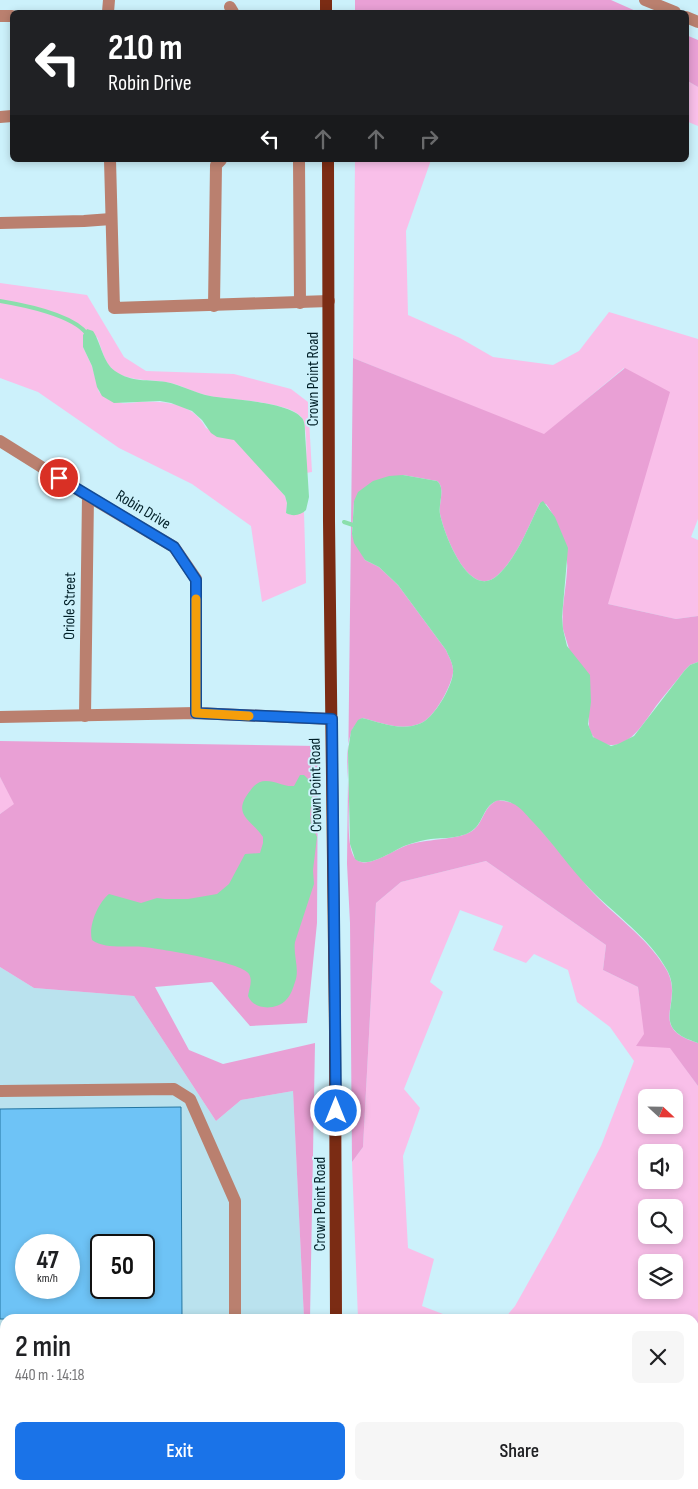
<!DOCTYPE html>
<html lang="en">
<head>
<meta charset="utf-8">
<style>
  body { margin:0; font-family:"Sofia Sans Condensed",sans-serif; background:#f6f6f6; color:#202124; height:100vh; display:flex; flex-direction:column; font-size:19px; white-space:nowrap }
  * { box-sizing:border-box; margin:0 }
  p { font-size:16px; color:#757577 }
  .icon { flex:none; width:28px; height:28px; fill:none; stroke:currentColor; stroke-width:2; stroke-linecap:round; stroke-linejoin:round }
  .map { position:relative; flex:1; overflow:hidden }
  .drawer { position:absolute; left:0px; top:1314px; width:699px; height:176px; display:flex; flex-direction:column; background:#fff; border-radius:15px 15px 0 0; box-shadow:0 2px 8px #0003 }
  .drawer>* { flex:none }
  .top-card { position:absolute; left:10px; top:10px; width:679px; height:152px; border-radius:8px; box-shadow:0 2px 8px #0003; background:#202124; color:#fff; overflow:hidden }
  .needle { width:32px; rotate:112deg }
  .fabs { position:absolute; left:638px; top:1089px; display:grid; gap:10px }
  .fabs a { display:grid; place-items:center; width:45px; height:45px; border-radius:8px; background:#fff; box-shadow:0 2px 8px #0003; font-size:25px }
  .speed { position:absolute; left:15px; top:1234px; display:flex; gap:10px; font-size:25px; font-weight:700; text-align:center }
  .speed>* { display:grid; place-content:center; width:65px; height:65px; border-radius:50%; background:#fff; box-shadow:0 2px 8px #0003; line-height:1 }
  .speed small { font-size:12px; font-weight:400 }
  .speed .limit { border:2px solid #111; border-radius:8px; background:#fff; color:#111 }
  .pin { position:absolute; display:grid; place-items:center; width:42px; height:42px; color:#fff; margin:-21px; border:2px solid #fff; border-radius:50%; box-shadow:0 1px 5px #0007 }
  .me { position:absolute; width:55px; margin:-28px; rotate:0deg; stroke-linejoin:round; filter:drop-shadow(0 0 4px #0008) }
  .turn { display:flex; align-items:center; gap:18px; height:105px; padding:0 15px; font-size:22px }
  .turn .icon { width:65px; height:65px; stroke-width:2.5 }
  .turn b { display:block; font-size:35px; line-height:42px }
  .lanes { display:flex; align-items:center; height:48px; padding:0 15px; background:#0003; justify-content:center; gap:25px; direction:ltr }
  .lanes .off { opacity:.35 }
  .round { display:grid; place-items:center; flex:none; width:52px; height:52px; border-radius:8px; background:#f6f6f6 }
  .head { display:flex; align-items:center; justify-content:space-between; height:85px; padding:0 15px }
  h1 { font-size:30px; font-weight:600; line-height:38px }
  .action { display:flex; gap:10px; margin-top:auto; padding:10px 15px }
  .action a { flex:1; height:58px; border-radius:8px; background:#1a73e8; color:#fff; font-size:20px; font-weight:600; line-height:58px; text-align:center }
  .action a+a { background:#f6f6f6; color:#202124 }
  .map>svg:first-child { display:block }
  .built { fill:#bae2ee; fill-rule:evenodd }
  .green { fill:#f9bfe9; fill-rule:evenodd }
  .forest { fill:#e9a0d5 }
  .water { fill:#8adfac }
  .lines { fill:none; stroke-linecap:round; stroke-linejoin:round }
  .stream { stroke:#8adfac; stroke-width:4 }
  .building { fill:#6ec3f6; stroke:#2576a1; fill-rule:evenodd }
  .minor { stroke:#ba806f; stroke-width:12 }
  .major { stroke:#7b2c14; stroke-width:12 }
  .route-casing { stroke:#114b97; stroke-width:12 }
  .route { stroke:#1a73e8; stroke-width:9 }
  .slow { stroke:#f59e0b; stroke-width:9 }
  .labels { text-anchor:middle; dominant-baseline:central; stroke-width:4; stroke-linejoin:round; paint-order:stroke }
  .street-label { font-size:16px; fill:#001f27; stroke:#ccf1fb }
</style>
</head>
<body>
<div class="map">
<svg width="698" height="1489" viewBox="0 0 698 1489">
  <rect width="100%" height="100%" fill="#ccf1fb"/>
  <!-- built -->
  <path class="built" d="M0 967 34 988 134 996 216 1121 241 1100 293 1091 304 1319H5V1485H309V1489H0ZM26 1245H69V1288H26ZM101 1245H144V1288H101Z"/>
  <!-- green -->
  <g class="green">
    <polygon points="686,80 698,87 698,126 686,121"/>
    <polygon points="355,160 431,160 406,231 408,315 460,338 493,357 553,365 579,351 609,312 698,339 698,519 691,537 698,540 698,616 676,619 608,604 624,368 544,435 353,358"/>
    <path d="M0 283 87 295 124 357 146 371 234 374 291 389 308 402 312 472 306 473C306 458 308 433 303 420 295 401 227 400 209 396 194 393 180 384 165 382 148 379 125 382 111 368 104 361 101 346 97 337L83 347 92 366 99 392C106 395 114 401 121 403 126 404 135 402 140 402 166 401 193 403 206 428L234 439 285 496 287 503 286 513 292 515 304 512 306 583 262 602 251 526 192 484 119 448 38 392 0 378Z"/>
    <polygon points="0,777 15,804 0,814"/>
    <path d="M486 861 606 945 603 970 638 987 645 1034 670 1047 698 1086V1489H614V1485H694V1319H504L515 1306 555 1235 601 1146 634 1061 610 1027 577 1002 568 970 534 954 526 963 493 950 503 926 460 910 430 982 443 992 404 1089 420 1108 403 1156 408 1248 434 1259 422 1306 456 1319H358L352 1162 363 1147 376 903 401 882ZM646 1098H674V1125H646ZM646 1152H674V1180H646ZM646 1208H674V1235H646ZM646 1262H674V1290H646Z"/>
  </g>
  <!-- forest -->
  <g class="forest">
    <polygon points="355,0 611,0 638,12 355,12"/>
    <polygon points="686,35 698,40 698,87 686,80"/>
    <path d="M353 358 544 434 625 368 670 392 608 604 676 619 698 616V662L690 665 685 670C676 682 665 694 656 706 643 724 626 755 600 742 589 736 588 727 589 715L563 629C561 609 566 590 567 570 569 552 557 518 546 504L540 503C528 527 518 556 498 575 469 602 444 533 440 514 438 504 446 488 437 481L403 475 354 501 352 534 365 560 379 567 398 585 446 650C449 657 454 665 453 673 451 686 437 712 426 720 423 723 416 725 412 726 394 729 379 722 362 718 358 722 352 728 351 733 344 754 349 780 349 801 349 814 346 852 357 860 367 869 394 850 405 846 425 838 456 841 472 831 484 823 483 806 498 800 504 801 511 802 517 805 523 809 528 816 533 821 552 842 569 864 587 886 612 915 646 935 666 969 686 1002 645 1027 698 1043V1086L670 1048 636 1046 644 1034 638 987 603 970 606 945 486 861 401 882 376 903 363 1147 352 1162 350 923 347 864Z"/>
    <polygon points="0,741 318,746 317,923 307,1023 250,1026 212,982 155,987 189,1050 223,1064 315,1043 310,1319 304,1319 293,1091 241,1100 216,1121 134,996 34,988 0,967 0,814 14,804 0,777"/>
    <polygon points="359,1485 613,1485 614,1489 359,1489"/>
  </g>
  <!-- water -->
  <g class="water">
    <path d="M87 329 93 331C101 343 103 363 115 371 132 383 148 379 166 382 181 385 195 393 210 396 231 400 288 401 302 418 305 422 305 428 305 433L309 497 306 510C301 515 293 517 286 513L287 503 285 496 234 440 217 437 211 433 202 420 192 411 171 403 160 401 114 403 102 396 97 387 92 366 83 347V335Z"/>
    <path d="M403 475 437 481C446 488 438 504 440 514 444 533 469 602 498 575 518 556 528 527 540 503L543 501 555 517 568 548 562 617 563 629 567 646 590 675 591 702 588 724 593 737 611 746 618 744 634 736 685 670 690 665 698 662V1043C646 1027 685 1003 667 970 649 937 615 915 589 888 569 867 553 843 533 822 528 817 523 810 517 806 512 802 501 799 496 801 483 807 483 823 473 830 460 840 440 837 425 840 419 841 413 843 407 845 393 850 368 870 355 859L350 844 348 751 351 731 358 720 362 718C379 722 394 729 412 726 416 725 423 723 426 720 437 712 452 686 453 673 454 665 449 657 446 650L398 585 379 567 365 560 354 543 352 534 354 501 358 492 373 481 389 476Z"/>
    <path d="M300 775H304L312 783 313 791 310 814 311 824 317 837 313 870 314 884 295 942C293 955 300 970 295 982 293 988 291 995 286 1000 277 1010 254 1011 248 996 249 989 253 981 249 974 242 962 161 949 144 947 128 945 106 950 92 940 88 926 98 903 109 894L141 903 157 898 165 899H188L217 894 229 884 245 854 260 853 263 843V837C251 819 231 815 250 791 254 785 259 781 266 781 276 781 284 787 294 786Z"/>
  </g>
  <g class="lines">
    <!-- stream -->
    <g class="stream">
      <path d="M0 301C24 305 73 315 87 334"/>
      <polyline points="344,522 356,526"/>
    </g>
  </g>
  <!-- building -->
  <path class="building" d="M181 1107 182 1319H0V1109ZM26 1245H69V1288H26ZM101 1245H144V1288H101Z"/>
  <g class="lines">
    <!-- minor -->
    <g class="minor">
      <polyline points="645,0 675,12"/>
      <polyline points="230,7 233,12"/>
      <polyline points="108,12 109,0"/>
      <polyline points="0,16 12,16"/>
      <polyline points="686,17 698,22"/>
      <polyline points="0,117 12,116"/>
      <polyline points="110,160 114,308 329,301"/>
      <polyline points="299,160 300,303"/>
      <polyline points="0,223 84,221 111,219"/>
      <polyline points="214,306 216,165 221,160"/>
      <polyline points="0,441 88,496 174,547 196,579 196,713"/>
      <polyline points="85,716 88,496"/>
      <polyline points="0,717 196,713 332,719"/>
      <polyline points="0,1091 174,1089 190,1099 235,1201 235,1319"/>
      <polyline points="0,1422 5,1422"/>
      <polyline points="0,1473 5,1473"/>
      <polyline points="210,1489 211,1485"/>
    </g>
    <!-- major -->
    <g class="major">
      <polyline points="326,0 326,12"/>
      <polyline points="328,160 329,521 335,1031 336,1319"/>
      <polyline points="337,1485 337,1489"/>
    </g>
  </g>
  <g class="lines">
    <defs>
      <polyline id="route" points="59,478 174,547 196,580 196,713 332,719 336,1111"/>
    </defs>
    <!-- route casing -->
    <use href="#route" class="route-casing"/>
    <!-- route -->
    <use href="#route" class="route"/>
    <!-- slow -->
    <polyline class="slow" points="196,599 196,713 249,716"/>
  </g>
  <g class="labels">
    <!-- street labels -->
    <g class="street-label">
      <text transform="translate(313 379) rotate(-90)">Crown Point Road</text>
      <text transform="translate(143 510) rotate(31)">Robin Drive</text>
      <text transform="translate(70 606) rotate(-89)">Oriole Street</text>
      <text transform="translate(316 785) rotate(-91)">Crown Point Road</text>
      <text transform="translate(320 1204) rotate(-90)">Crown Point Road</text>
    </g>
  </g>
</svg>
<div class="fabs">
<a><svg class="needle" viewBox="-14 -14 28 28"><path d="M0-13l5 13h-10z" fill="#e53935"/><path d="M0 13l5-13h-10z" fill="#757577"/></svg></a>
<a><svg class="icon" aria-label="sound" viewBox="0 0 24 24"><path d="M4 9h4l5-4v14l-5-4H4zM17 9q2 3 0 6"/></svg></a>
<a><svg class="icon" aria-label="search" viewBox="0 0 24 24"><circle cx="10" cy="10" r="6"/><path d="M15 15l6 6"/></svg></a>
<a><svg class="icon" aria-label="layers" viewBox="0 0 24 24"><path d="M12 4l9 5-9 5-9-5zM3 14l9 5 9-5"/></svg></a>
</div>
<div class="speed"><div>47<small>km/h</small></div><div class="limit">50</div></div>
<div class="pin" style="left:59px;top:478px;background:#d93025"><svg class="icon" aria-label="arrive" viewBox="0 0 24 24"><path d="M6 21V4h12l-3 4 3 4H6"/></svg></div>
<svg class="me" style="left:336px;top:1111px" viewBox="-20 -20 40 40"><circle r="17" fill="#1a73e8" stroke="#fff" stroke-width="3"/><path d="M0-11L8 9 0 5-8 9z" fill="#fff"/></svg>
<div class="top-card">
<div class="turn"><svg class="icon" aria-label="left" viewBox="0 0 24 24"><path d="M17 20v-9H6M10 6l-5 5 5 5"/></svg><div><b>210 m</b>Robin Drive</div></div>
<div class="lanes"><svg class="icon" aria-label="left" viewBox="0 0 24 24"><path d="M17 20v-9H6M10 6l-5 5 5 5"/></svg><svg class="icon off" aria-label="ahead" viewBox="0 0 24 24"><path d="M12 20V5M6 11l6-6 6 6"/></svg><svg class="icon off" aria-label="ahead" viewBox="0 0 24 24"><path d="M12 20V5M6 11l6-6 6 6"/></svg><svg class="icon off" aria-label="right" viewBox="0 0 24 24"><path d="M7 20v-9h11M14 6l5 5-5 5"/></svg></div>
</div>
<section class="drawer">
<div class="head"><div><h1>2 min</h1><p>440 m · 14:18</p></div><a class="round"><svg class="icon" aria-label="close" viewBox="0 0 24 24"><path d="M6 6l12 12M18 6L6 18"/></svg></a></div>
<div class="action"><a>Exit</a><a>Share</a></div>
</section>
</div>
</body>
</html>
